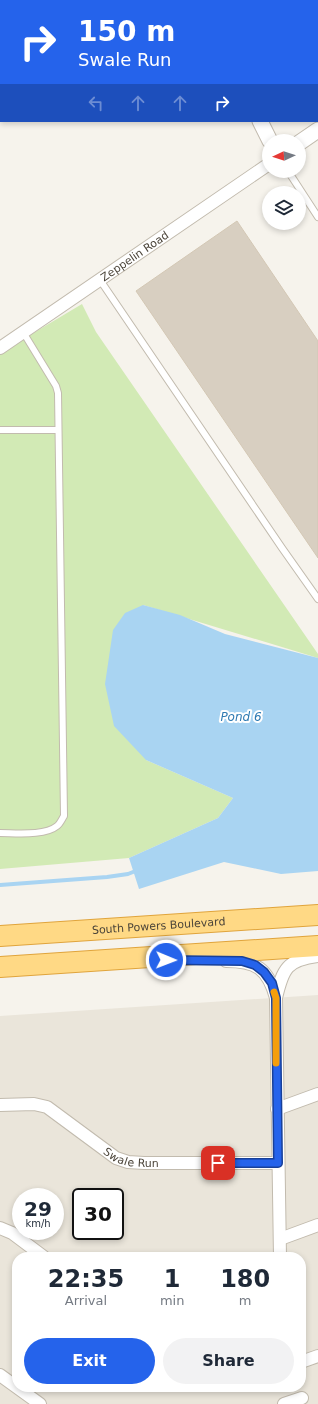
<!DOCTYPE html>
<html lang="en">
<head>
<meta charset="utf-8">
<style>
  body { margin:0; font-family:"DejaVu Sans",sans-serif; background:#f2f2f3; color:#1f2937; height:100vh; display:flex; flex-direction:column; font-size:15px; white-space:nowrap }
  * { box-sizing:border-box; margin:0 }
  p { font-size:13px; color:#747a83 }
  .icon { flex:none; width:22px; height:22px; fill:none; stroke:currentColor; stroke-width:2; stroke-linecap:round; stroke-linejoin:round }
  .map { position:relative; flex:1; overflow:hidden }
  .details { position:absolute; left:12px; top:1252px; width:294px; height:140px; display:flex; flex-direction:column; background:#fff; border-radius:16px; box-shadow:0 2px 6px #0003 }
  .details>* { flex:none }
  .top-card { position:absolute; left:0px; top:0px; width:318px; height:122px; box-shadow:0 2px 6px #0003; background:#2563eb; color:#fff; overflow:hidden }
  .needle { width:26px; rotate:266deg }
  .tools { position:absolute; left:262px; top:134px; display:grid; gap:8px }
  .tools a { display:grid; place-items:center; width:44px; height:44px; border-radius:50%; background:#fff; box-shadow:0 2px 6px #0003; font-size:20px }
  .speed { position:absolute; left:12px; top:1188px; display:flex; gap:8px; font-size:20px; font-weight:700; text-align:center }
  .speed>* { display:grid; place-content:center; width:52px; height:52px; border-radius:50%; background:#fff; box-shadow:0 2px 6px #0003; line-height:1 }
  .speed small { font-size:10px; font-weight:400 }
  .speed .limit { border:2px solid #111; border-radius:6px; background:#fff; color:#111 }
  .pin { position:absolute; display:grid; place-items:center; width:34px; height:34px; color:#fff; margin:-17px; border-radius:8px; box-shadow:0 2px 6px #0006 }
  .me { position:absolute; width:44px; margin:-22px; rotate:91deg; stroke-linejoin:round; filter:drop-shadow(0 0 3px #0008) }
  .turn { display:flex; align-items:center; gap:14px; height:84px; padding:0 12px; font-size:18px }
  .turn .icon { width:52px; height:52px; stroke-width:2.5 }
  .turn b { display:block; font-size:28px; line-height:34px }
  .lanes { display:flex; align-items:center; height:38px; padding:0 12px; background:#0003; justify-content:center; gap:20px; direction:ltr }
  .lanes .off { opacity:.35 }
  .eta { display:flex; justify-content:space-evenly; align-items:center; height:68px; text-align:center }
  .eta b { font-size:24px; font-weight:800; line-height:28px }
  .cta { display:flex; gap:8px; margin-top:auto; padding:8px 12px }
  .cta a { flex:1; height:46px; border-radius:24px; background:#2563eb; color:#fff; font-size:16px; font-weight:800; line-height:46px; text-align:center }
  .cta a+a { background:#f2f2f3; color:#1f2937 }
  .map>svg:first-child { display:block }
  .residential { fill:#eae5da; fill-rule:evenodd }
  .green { fill:#d2eab5 }
  .water { fill:#a9d4f2 }
  .lines { fill:none; stroke-linecap:round; stroke-linejoin:round }
  .stream { stroke:#a9d4f2; stroke-width:4 }
  .building { fill:#d8cfc1; stroke:#d3c7b4 }
  .service-casing { stroke:#c2bbae; stroke-width:8 }
  .minor-casing { stroke:#c2bbae; stroke-width:14 }
  .tertiary-casing { stroke:#c2bbae; stroke-width:17 }
  .trunk-casing { stroke:#e0a43c; stroke-width:22 }
  .service { stroke:#fff; stroke-width:6 }
  .minor { stroke:#fff; stroke-width:12 }
  .tertiary { stroke:#fff; stroke-width:15 }
  .trunk { stroke:#ffd985; stroke-width:20 }
  .route-casing { stroke:#184099; stroke-width:10 }
  .route { stroke:#2563eb; stroke-width:7 }
  .slow { stroke:#f59e0b; stroke-width:7 }
  .labels { text-anchor:middle; dominant-baseline:central; stroke-width:4; stroke-linejoin:round; paint-order:stroke }
  .street-label { font-size:11px; fill:#4b4439; stroke:#fff }
  .water-label { font-size:12px; font-style:italic; fill:#2e7ab2; stroke:#fff }
</style>
</head>
<body>
<div class="map">
<svg width="318" height="1404" viewBox="0 0 318 1404">
  <rect width="100%" height="100%" fill="#f6f3ec"/>
  <!-- residential -->
  <path class="residential" d="M318 995V1404H0V1016ZM21 1197H55V1231H21ZM81 1197H115V1231H81ZM17 1257H301V1387H17Z"/>
  <!-- green -->
  <polygon class="green" points="82,304 96,332 318,654 318,658 143,605 146,760 233,798 218,818 129,858 0,869 0,353"/>
  <!-- water -->
  <polygon class="water" points="143,605 180,615 225,634 318,658 318,871 281,874 224,862 139,889 129,858 218,818 233,798 146,760 114,726 105,684 113,630 125,613"/>
  <g class="lines">
    <!-- stream -->
    <polyline class="stream" points="0,885 107,877 128,874 138,870"/>
  </g>
  <!-- building -->
  <polygon class="building" points="237,221 318,341 318,558 136,291"/>
  <g class="lines">
    <defs>
      <g id="service">
        <polyline points="21,1 21,0"/>
        <polyline points="0,38 1,38"/>
        <polyline points="0,71 1,68"/>
        <polyline points="288,171 318,217"/>
        <polyline points="100,280 282,548 318,599"/>
        <polyline points="0,430 58,430"/>
        <path d="M0 833C16 833 45 836 57 826 60 824 62 819 64 816L58 393 56 386 23 332"/>
      </g>
      <g id="minor">
        <path id="s1" d="M0 348 269 164"/>
        <path d="M226 961C256 961 268 968 276 998"/>
        <path id="s2" d="M0 1105 34 1104 47 1107 116 1158 128 1162 144 1163H278"/>
        <polyline points="277,1109 318,1094"/>
        <polyline points="0,1228 12,1233 44,1257"/>
        <polyline points="280,1239 318,1225"/>
        <path d="M280 1257 276 998C283 968 287 960 318 956"/>
        <polyline points="301,1362 318,1356"/>
        <polyline points="0,1375 40,1404"/>
        <polyline points="284,1404 302,1398"/>
      </g>
      <g id="tertiary">
        <polyline points="193,0 194,1"/>
        <polyline points="260,121 270,141"/>
        <polyline points="299,143 318,130"/>
      </g>
      <g id="trunk">
        <path id="s3" d="M0 936 318 915"/>
        <polyline points="0,967 318,946"/>
      </g>
    </defs>
    <!-- service casing -->
    <use href="#service" class="service-casing"/>
    <!-- minor casing -->
    <use href="#minor" class="minor-casing"/>
    <!-- tertiary casing -->
    <use href="#tertiary" class="tertiary-casing"/>
    <!-- trunk casing -->
    <use href="#trunk" class="trunk-casing"/>
    <!-- service -->
    <use href="#service" class="service"/>
    <!-- minor -->
    <use href="#minor" class="minor"/>
    <!-- tertiary -->
    <use href="#tertiary" class="tertiary"/>
    <!-- trunk -->
    <use href="#trunk" class="trunk"/>
  </g>
  <g class="lines">
    <defs>
      <polyline id="route" points="166,960 242,961 255,965 264,972 272,983 276,998 278,1163 218,1163"/>
    </defs>
    <!-- route casing -->
    <use href="#route" class="route-casing"/>
    <!-- route -->
    <use href="#route" class="route"/>
    <!-- slow -->
    <polyline class="slow" points="274,992 276,998 276,1063"/>
  </g>
  <g class="labels">
    <!-- street labels -->
    <g class="street-label">
      <text stroke="none"><textPath href="#s1" startOffset="163">Zeppelin Road</textPath></text>
      <text stroke="none"><textPath href="#s3" startOffset="159">South Powers Boulevard</textPath></text>
      <text stroke="none"><textPath href="#s2" startOffset="148">Swale Run</textPath></text>
    </g>
    <!-- water labels -->
    <g class="water-label">
      <text x="241" y="717">Pond 6</text>
    </g>
  </g>
</svg>
<div class="tools">
<a><svg class="needle" viewBox="-14 -14 28 28"><path d="M0-13l5 13h-10z" fill="#e53935"/><path d="M0 13l5-13h-10z" fill="#747a83"/></svg></a>
<a><svg class="icon" aria-label="layers" viewBox="0 0 24 24"><path d="M12 4l9 5-9 5-9-5zM3 14l9 5 9-5"/></svg></a>
</div>
<div class="speed"><div>29<small>km/h</small></div><div class="limit">30</div></div>
<div class="pin" style="left:218px;top:1163px;background:#d93025"><svg class="icon" aria-label="arrive" viewBox="0 0 24 24"><path d="M6 21V4h12l-3 4 3 4H6"/></svg></div>
<svg class="me" style="left:166px;top:960px" viewBox="-20 -20 40 40"><circle r="17" fill="#2563eb" stroke="#fff" stroke-width="3"/><path d="M0-11L8 9 0 5-8 9z" fill="#fff"/></svg>
<div class="top-card">
<div class="turn"><svg class="icon" aria-label="right" viewBox="0 0 24 24"><path d="M7 20v-9h11M14 6l5 5-5 5"/></svg><div><b>150 m</b>Swale Run</div></div>
<div class="lanes"><svg class="icon off" aria-label="left" viewBox="0 0 24 24"><path d="M17 20v-9H6M10 6l-5 5 5 5"/></svg><svg class="icon off" aria-label="ahead" viewBox="0 0 24 24"><path d="M12 20V5M6 11l6-6 6 6"/></svg><svg class="icon off" aria-label="ahead" viewBox="0 0 24 24"><path d="M12 20V5M6 11l6-6 6 6"/></svg><svg class="icon" aria-label="right" viewBox="0 0 24 24"><path d="M7 20v-9h11M14 6l5 5-5 5"/></svg></div>
</div>
<section class="details">
<div class="eta">
<div><b>22:35</b><p>Arrival</p></div>
<div><b>1</b><p>min</p></div>
<div><b>180</b><p>m</p></div>
</div>
<div class="cta"><a>Exit</a><a>Share</a></div>
</section>
</div>
</body>
</html>
